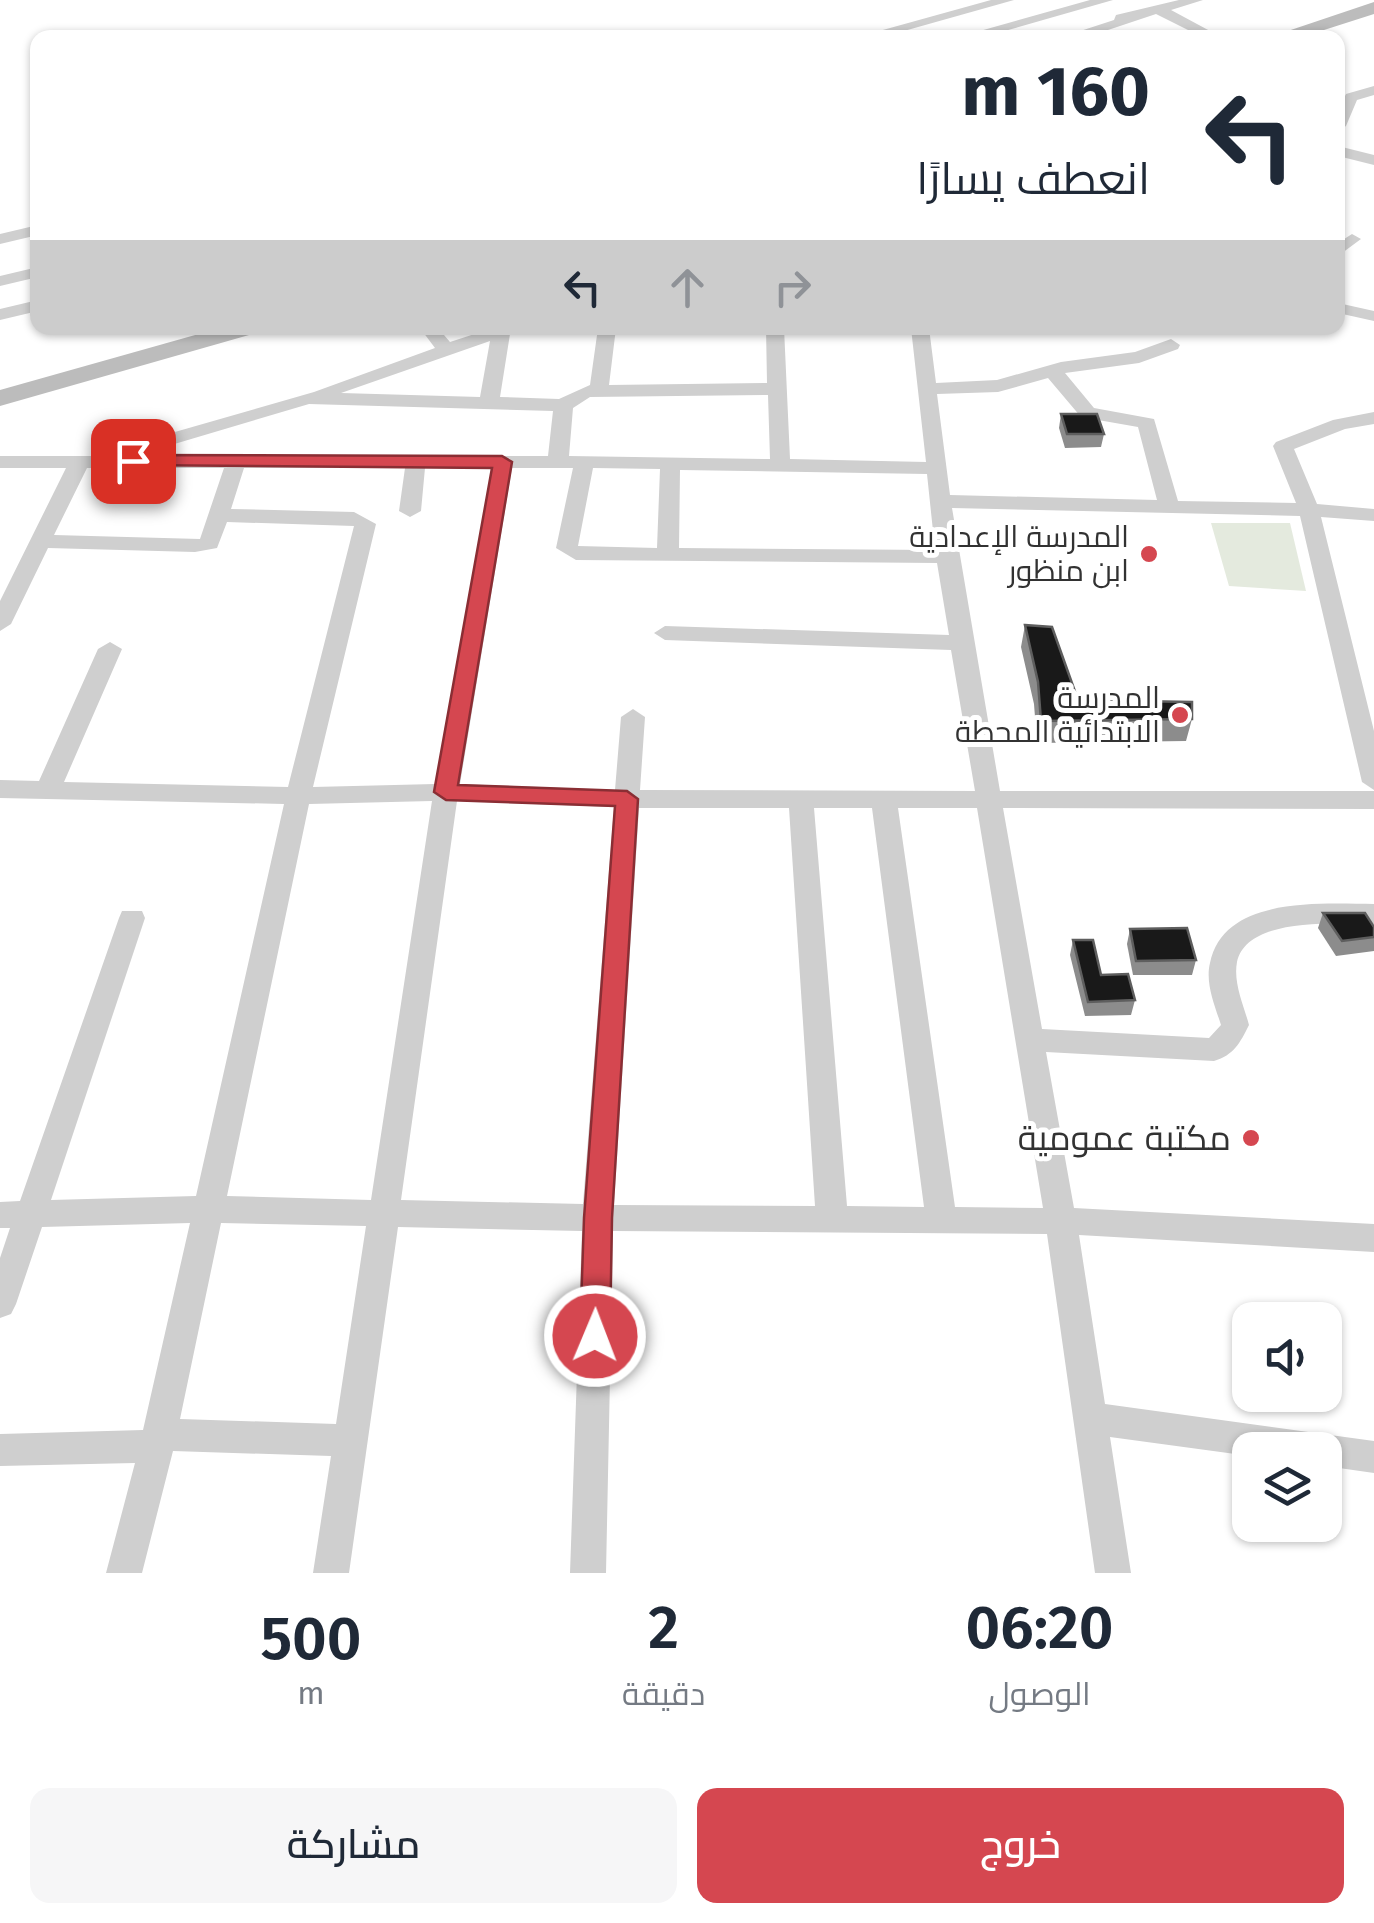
<!DOCTYPE html>
<html lang="ar">
<head>
<meta charset="utf-8">
<style>
  body { margin:0; font-family:"Fira Sans",Cairo,sans-serif; background:#f6f6f7; color:#1f2937; direction:rtl; height:100vh; display:flex; flex-direction:column; font-size:38px; white-space:nowrap }
  * { box-sizing:border-box; margin:0 }
  p { font-size:32px; color:#747a83 }
  .icon { flex:none; width:55px; height:55px; fill:none; stroke:currentColor; stroke-width:2; stroke-linecap:round; stroke-linejoin:round }
  .map { position:relative; height:1573px; overflow:hidden; direction:ltr }
  .panel { display:flex; flex-direction:column; background:#fff; flex:1 }
  .panel>* { flex:none }
  .banner { position:absolute; left:30px; top:30px; width:1315px; height:305px; border-radius:20px; box-shadow:0 2px 8px #0004; direction:rtl; background:#fff; color:#1f2937; overflow:hidden }
  .controls { position:absolute; left:1232px; top:1302px; display:grid; gap:20px }
  .controls a { display:grid; place-items:center; width:110px; height:110px; border-radius:20px; background:#fff; box-shadow:0 2px 8px #0004; font-size:50px }
  .pin { position:absolute; display:grid; place-items:center; width:85px; height:85px; color:#fff; margin:-42px; border-radius:20px; box-shadow:0 5px 15px #0006 }
  .me { position:absolute; width:110px; margin:-55px; rotate:1deg; stroke-linejoin:round; filter:drop-shadow(0 0 8px #0008) }
  .turn { display:flex; align-items:center; gap:35px; height:210px; padding:0 30px; font-size:45px }
  .turn .icon { width:130px; height:130px; stroke-width:2.5 }
  .turn b { display:block; font-size:70px; line-height:85px }
  .lanes { display:flex; align-items:center; height:95px; padding:0 30px; background:#0003; justify-content:center; gap:50px; direction:ltr }
  .lanes .off { opacity:.35 }
  .eta { display:flex; justify-content:space-evenly; align-items:center; height:170px; text-align:center }
  .eta b { font-size:60px; font-weight:600; line-height:70px }
  .action { display:flex; gap:20px; margin-top:auto; padding:20px 30px }
  .action a { flex:1; height:115px; border-radius:20px; background:#d54750; color:#fff; font-size:40px; font-weight:600; line-height:115px; text-align:center }
  .action a+a { background:#f6f6f7; color:#1f2937 }
  .map>svg:first-child { display:block }
  .green { fill:#e4eade }
  .lines { fill:none; stroke-linecap:round; stroke-linejoin:round }
  .street { fill:#cfcfcf; fill-rule:evenodd }
  .secondary { fill:#bcbcbc; fill-rule:evenodd }
  .wall { fill:#8c8c8c }
  .building { fill:#191919; stroke:#5e5e5e; stroke-width:2.5 }
  .route { fill:#d54750; stroke:#8a2e34; stroke-width:2.5 }
  .poi-dot { fill:#d54750; stroke:#fff; stroke-width:4 }
  .labels { text-anchor:middle; dominant-baseline:central; stroke-width:10; stroke-linejoin:round; paint-order:stroke }
  .poi-label { font-size:30px; fill:#323232; stroke:#fff; text-anchor:end }
  .near-poi-label { font-size:35px; fill:#323232; stroke:#fff; text-anchor:end }
</style>
</head>
<body>
<div class="map">
<svg width="1374" height="1573" viewBox="0 0 1374 1573">
  <rect width="100%" height="100%" fill="#fff"/>
  <!-- green -->
  <polygon class="green" points="1211,523 1290,523 1306,591 1229,586"/>
  <g class="lines">
    <!-- street -->
    <g class="street">
      <polygon points="991,0 1014,0 879,38 854,38"/>
      <polygon points="1090,0 1113,0 980,38 955,38"/>
      <polygon points="1179,0 1203,0 1171,10 1223,38 1204,38 1156,14 1084,38 1059,38 1114,20 1116,15"/>
      <polygon points="1374,86 1374,95 1357,100 1346,126 1338,131 1338,110 1346,94"/>
      <polygon points="1338,146 1374,155 1374,165 1338,156"/>
      <polygon points="38,225 38,235 0,244 0,234"/>
      <polygon points="1352,234 1361,239 1338,256 1338,243"/>
      <polygon points="38,267 38,277 0,286 0,276"/>
      <polygon points="38,300 38,311 0,320 0,309"/>
      <polygon points="1338,303 1374,311 1374,321 1338,313"/>
      <path d="M420 328H438L450 342 493 328H518L510 334 500 397 559 399 590 385 598 328H616L609 385 767 383 766 328H784L790 459 926 462 911 328H929L936 383 997 380 1061 362 1135 352 1171 339 1180 345 1178 349 1139 363 1065 373 1094 408 1154 419 1178 501 1296 503 1273 446 1276 442 1333 420 1374 412V424L1345 429 1294 449 1317 504 1374 509V521L1321 517 1374 731V790L1362 782 1300 516 952 508 1000 791H1374V809L1003 808 1042 1029 1209 1038 1221 1025C1215 1006 1205 983 1210 963 1224 895 1322 904 1374 904V924C1338 924 1247 916 1237 962 1233 983 1244 1006 1249 1025 1240 1043 1234 1055 1214 1061L1046 1052 1074 1208 1374 1224V1252L1079 1235 1105 1404 1374 1441V1473L1325 1466V1450H1250V1456L1110 1437 1131 1573H1095L1047 1234 613 1231 606 1573H570L582 1231 398 1227 349 1573H313L331 1456 173 1451 142 1573H106L135 1463 0 1466V1434L143 1430 190 1223 42 1227 16 1304 11 1314 0 1318V1258L10 1228H0V1202L20 1201 119 918 122 911H142L145 918 51 1200 196 1196 284 804 0 798V780L39 781 98 649 110 642 122 649 64 782 288 787 354 526 227 522 217 548 195 552 48 548 11 624 0 631V601L66 468H0V456H119V448L314 392 435 348ZM490 341 480 397 341 393ZM1048 378 1081 417 1138 427 1157 500 950 495 937 394 998 392ZM768 395 770 459 569 456 573 408 590 397ZM309 404 553 411 548 456H134ZM87 468H224L200 539 54 535ZM244 468H405L399 511 410 517 421 511 425 468H492L435 784 313 787 376 524 354 512 231 509ZM512 468H573L556 548 576 560 937 563 949 635 665 626 654 633 665 640 951 650 975 791 640 790 645 717 633 709 621 717 615 790 460 784ZM593 468 660 469 657 548 578 546ZM680 470 927 474 935 550 679 548ZM432 801 371 1200 227 1196 309 804ZM457 801 614 807 583 1204 401 1200ZM639 808H789L815 1206 614 1205ZM814 808H872L924 1207 847 1206ZM898 808H977L1043 1208 955 1207ZM221 1223 366 1226 336 1424 180 1419Z"/>
    </g>
    <!-- secondary -->
    <g class="secondary">
      <polygon points="1374,2 1374,14 1299,38 1267,38"/>
      <polygon points="220,328 260,328 256,333 0,406 0,390"/>
    </g>
  </g>
  <!-- wall -->
  <g class="wall">
    <polygon points="1236,328 1265,328 1257,335"/>
    <polygon points="1061,414 1104,434 1101,447 1065,448 1059,428"/>
    <polygon points="1025,625 1078,700 1192,719 1186,741 1037,743 1034,704 1021,647"/>
    <polygon points="1323,913 1374,927 1374,951 1336,956 1318,928"/>
    <polygon points="1130,929 1196,960 1192,975 1133,975 1127,944"/>
    <polygon points="1073,940 1101,975 1135,1000 1131,1015 1085,1016 1070,955"/>
  </g>
  <!-- building -->
  <g class="building">
    <polygon points="1061,414 1097,414 1104,434 1067,434"/>
    <polygon points="1025,625 1052,627 1078,700 1192,702 1192,719 1041,721 1038,682"/>
    <polygon points="1323,913 1365,913 1374,927 1374,937 1342,941"/>
    <polygon points="1187,928 1196,960 1136,961 1130,929"/>
    <polygon points="1073,940 1093,940 1101,975 1128,974 1135,1000 1088,1002"/>
  </g>
  <!-- route -->
  <polygon class="route" points="133,455 502,456 512,462 458,785 627,791 638,799 612,1218 610,1336 606,1346 595,1350 584,1346 580,1336 584,1218 615,806 446,800 434,792 492,468 126,465 124,461"/>
  <!-- markers -->
  <g class="poi-dot">
    <circle cx="1149" cy="554" r="10"/>
    <circle cx="1180" cy="715" r="10"/>
    <circle cx="1251" cy="1138" r="10"/>
  </g>
  <g class="labels">
    <!-- poi labels -->
    <g class="poi-label">
      <text x="1129" y="537">المدرسة الإعدادية<tspan x="1129" dy="34">ابن منظور</tspan></text>
      <text x="1160" y="698">المدرسة<tspan x="1160" dy="34">الابتدائية المحطة</tspan></text>
    </g>
    <!-- near-poi labels -->
    <g class="near-poi-label">
      <text x="1231" y="1138">مكتبة عمومية</text>
    </g>
  </g>
</svg>
<div class="controls">
<a><svg class="icon" aria-label="sound" viewBox="0 0 24 24"><path d="M4 9h4l5-4v14l-5-4H4zM17 9q2 3 0 6"/></svg></a>
<a><svg class="icon" aria-label="layers" viewBox="0 0 24 24"><path d="M12 4l9 5-9 5-9-5zM3 14l9 5 9-5"/></svg></a>
</div>
<div class="pin" style="left:133px;top:461px;background:#d93025"><svg class="icon" aria-label="arrive" viewBox="0 0 24 24"><path d="M6 21V4h12l-3 4 3 4H6"/></svg></div>
<svg class="me" style="left:595px;top:1336px" viewBox="-20 -20 40 40"><circle r="17" fill="#d54750" stroke="#fff" stroke-width="3"/><path d="M0-11L8 9 0 5-8 9z" fill="#fff"/></svg>
<div class="banner">
<div class="turn"><svg class="icon" aria-label="left" viewBox="0 0 24 24"><path d="M17 20v-9H6M10 6l-5 5 5 5"/></svg><div><b>160 m</b>انعطف يسارًا</div></div>
<div class="lanes"><svg class="icon" aria-label="left" viewBox="0 0 24 24"><path d="M17 20v-9H6M10 6l-5 5 5 5"/></svg><svg class="icon off" aria-label="ahead" viewBox="0 0 24 24"><path d="M12 20V5M6 11l6-6 6 6"/></svg><svg class="icon off" aria-label="right" viewBox="0 0 24 24"><path d="M7 20v-9h11M14 6l5 5-5 5"/></svg></div>
</div>
</div>
<section class="panel">
<div class="eta">
<div><b>06:20</b><p>الوصول</p></div>
<div><b>2</b><p>دقيقة</p></div>
<div><b>500</b><p>m</p></div>
</div>
<div class="action"><a>خروج</a><a>مشاركة</a></div>
</section>
</body>
</html>
